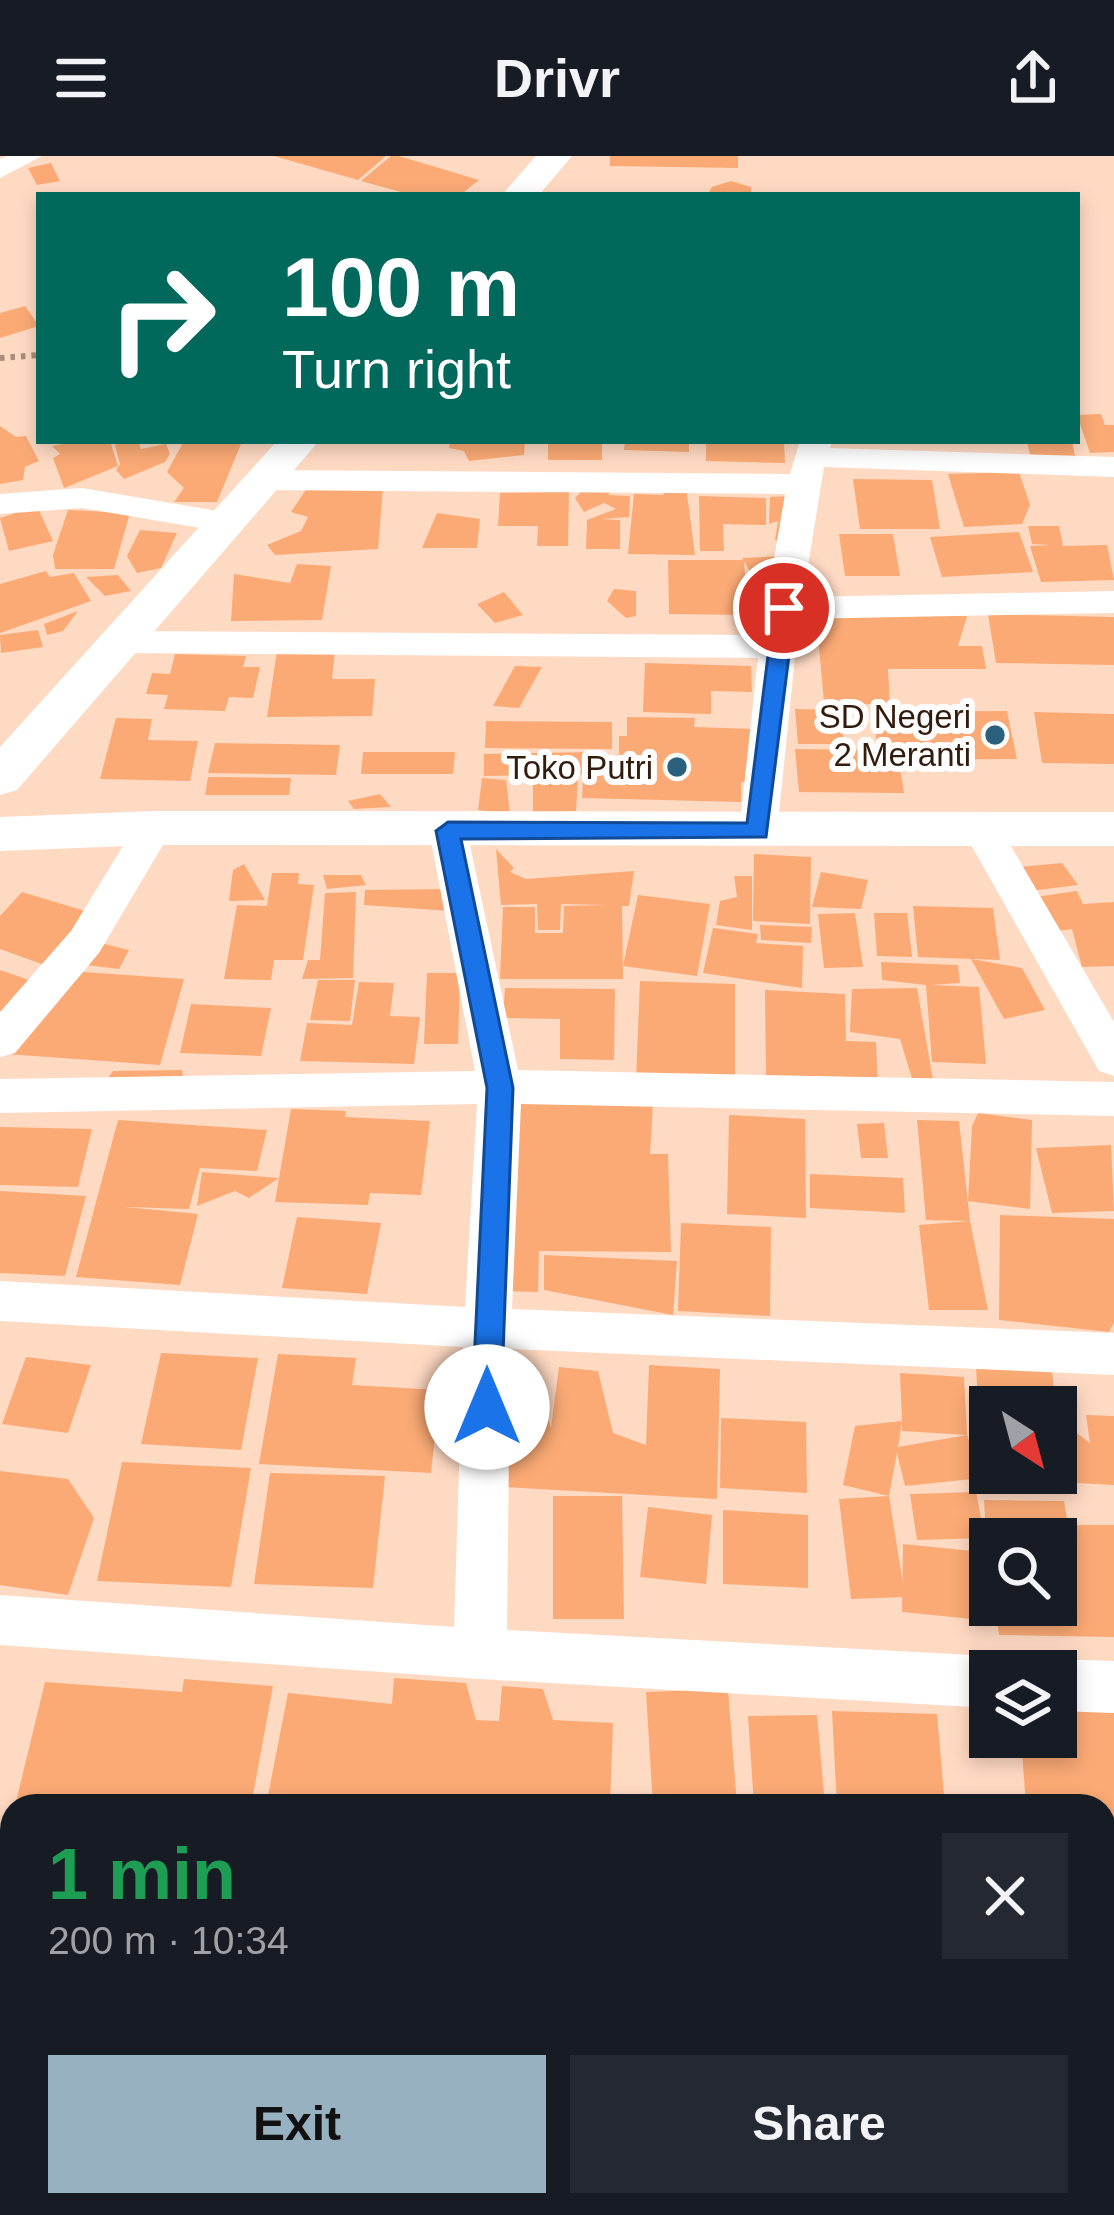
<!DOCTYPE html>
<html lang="en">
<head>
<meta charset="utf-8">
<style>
  body { margin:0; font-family:Arial,sans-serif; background:#242831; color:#f1f3f6; height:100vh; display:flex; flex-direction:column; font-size:45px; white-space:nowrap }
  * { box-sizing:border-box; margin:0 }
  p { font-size:39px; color:#9ea1a6 }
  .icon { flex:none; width:66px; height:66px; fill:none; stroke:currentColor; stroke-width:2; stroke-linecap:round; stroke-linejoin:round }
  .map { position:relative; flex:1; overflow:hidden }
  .side { position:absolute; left:0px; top:1638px; width:1116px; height:423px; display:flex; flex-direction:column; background:#171b24; border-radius:36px 36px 0 0; box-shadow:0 6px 18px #0003 }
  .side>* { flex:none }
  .guide { position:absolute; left:36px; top:36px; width:1044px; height:252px; border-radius:0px; box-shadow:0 6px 18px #0003; background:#00695c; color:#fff; overflow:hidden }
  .needle { width:78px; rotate:144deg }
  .buttons { position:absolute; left:969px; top:1230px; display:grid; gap:24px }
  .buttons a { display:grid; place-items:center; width:108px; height:108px; border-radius:0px; background:#171b24; box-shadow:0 6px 18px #0003; font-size:60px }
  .pin { position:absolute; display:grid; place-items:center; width:102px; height:102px; color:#fff; margin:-51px; border:6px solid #fff; border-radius:50%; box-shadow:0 3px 12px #0007 }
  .me { position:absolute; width:132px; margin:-66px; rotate:0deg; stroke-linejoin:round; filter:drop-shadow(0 0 9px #0008) }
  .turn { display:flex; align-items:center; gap:42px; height:252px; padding:0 48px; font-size:54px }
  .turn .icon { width:156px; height:156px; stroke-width:2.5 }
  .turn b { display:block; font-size:84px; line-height:102px }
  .round { display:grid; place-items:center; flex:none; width:126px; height:126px; border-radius:0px; background:#242831 }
  .head { display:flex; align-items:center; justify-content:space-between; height:204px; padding:0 48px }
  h1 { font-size:72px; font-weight:700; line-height:90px; color:#1e9e55 }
  .action { display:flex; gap:24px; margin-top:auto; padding:24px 48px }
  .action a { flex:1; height:138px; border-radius:0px; background:#98b1c0; color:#111; font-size:48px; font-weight:700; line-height:138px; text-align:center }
  .action a+a { background:#242831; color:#f1f3f6 }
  header { display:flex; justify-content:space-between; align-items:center; height:156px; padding:0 48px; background:#171b24; font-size:54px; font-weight:700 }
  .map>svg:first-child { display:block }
  .building { fill:#fbaa75; fill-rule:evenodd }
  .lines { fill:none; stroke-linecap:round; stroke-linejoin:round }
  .path { stroke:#ab8c78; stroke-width:6; stroke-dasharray:4.5 6; stroke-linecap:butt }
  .minor { fill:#fff; fill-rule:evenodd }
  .tertiary { fill:#fff; fill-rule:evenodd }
  .route { fill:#1a73e8; stroke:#114b97; stroke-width:3 }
  .poi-dot { fill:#2b617d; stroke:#fff; stroke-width:4.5 }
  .labels { text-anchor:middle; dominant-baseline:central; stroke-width:12; stroke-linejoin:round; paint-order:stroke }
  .poi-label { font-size:33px; fill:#321c0d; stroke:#fff; text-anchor:end }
</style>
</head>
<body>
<header><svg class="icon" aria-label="menu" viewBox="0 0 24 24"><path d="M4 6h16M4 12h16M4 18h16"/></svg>Drivr<svg class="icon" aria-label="share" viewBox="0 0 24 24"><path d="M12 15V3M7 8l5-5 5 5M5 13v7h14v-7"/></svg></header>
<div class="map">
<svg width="1114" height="2059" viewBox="0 0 1114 2059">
  <rect width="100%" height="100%" fill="#ffdac3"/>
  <!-- building -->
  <g class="building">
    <polygon points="274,0 386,0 358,24"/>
    <polygon points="391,0 399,0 479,24 460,39 412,39 361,25"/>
    <polygon points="610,0 738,0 738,12 610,10"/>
    <polygon points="51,7 60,25 37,29 28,12"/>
    <polygon points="731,25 751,31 752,39 707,39 712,31"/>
    <polygon points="25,150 39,170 0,182 0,157"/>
    <polygon points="1101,258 1105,269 1114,269 1114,296 1090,297 1077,259"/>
    <polygon points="0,270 16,281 26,280 39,305 25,311 23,324 0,328"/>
    <polygon points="80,285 110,285 118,310 64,332 53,302 60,298 52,290"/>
    <polygon points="122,285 138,285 141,293 166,288 170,298 165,306 124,323 116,314 120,308 115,289"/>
    <polygon points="184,285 241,288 217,346 174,346 184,332 167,316"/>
    <polygon points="450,285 525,285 524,299 469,305 464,295 449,292"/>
    <polygon points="548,285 602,288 602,304 548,304"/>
    <polygon points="625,285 689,285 689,296 624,294"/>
    <polygon points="706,285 784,285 785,307 706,305"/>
    <polygon points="1027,285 1072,285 1075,300 1030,299"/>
    <polygon points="1019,316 1030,349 1022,368 964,371 948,318"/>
    <polygon points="853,323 932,324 940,373 860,373"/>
    <polygon points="677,328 687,338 695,399 628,398 634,338 664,339 660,329"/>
    <polygon points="309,329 383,331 378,393 275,399 267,389 301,375 308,361 291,356"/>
    <polygon points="609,330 609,339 630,340 629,361 601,363 620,364 620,393 586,393 587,364 616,353 604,347 584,356 575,342 584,333"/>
    <polygon points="569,336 568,390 537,390 538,370 498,370 500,337"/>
    <polygon points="699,340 766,342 766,369 723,368 724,395 700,395"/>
    <polygon points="790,340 784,386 775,384 778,365 769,368 770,341"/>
    <polygon points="37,350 53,385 9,395 0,362"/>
    <polygon points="68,354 130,357 114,413 55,413 53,399"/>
    <polygon points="437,357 480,363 477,392 422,392"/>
    <polygon points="1028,370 1059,370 1063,390 1107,389 1114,424 1041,426 1030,390 1050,389 1032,388"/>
    <polygon points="140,374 177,377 161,412 137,417 127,400"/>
    <polygon points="1019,376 1033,416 942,421 930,381"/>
    <polygon points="839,378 893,378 900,420 845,420"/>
    <polygon points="782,400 777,413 754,422 742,402"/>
    <polygon points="668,404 744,404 748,459 669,458"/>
    <polygon points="297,408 331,410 322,464 231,465 234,418 290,427"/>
    <polygon points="46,415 50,421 74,417 91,445 0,477 0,428"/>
    <polygon points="118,419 131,435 105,440 86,421"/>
    <polygon points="614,433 636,435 636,460 626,462 607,445"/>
    <polygon points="504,436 523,459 495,467 477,448"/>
    <polygon points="78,455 63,475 47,479 44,468"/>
    <polygon points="816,457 967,460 958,490 982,490 986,513 888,513 890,549 824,547"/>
    <polygon points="988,458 1114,461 1114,509 996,507"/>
    <polygon points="38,474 43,491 1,497 0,479"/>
    <polygon points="335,494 332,523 375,523 372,560 267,561 277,495"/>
    <polygon points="175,498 246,500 243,511 260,511 253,542 229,541 225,555 164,553 168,539 146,538 152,517 170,518"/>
    <polygon points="645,507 751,510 752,536 711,535 711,558 643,556"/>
    <polygon points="515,510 542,511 519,552 493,550"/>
    <polygon points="795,553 841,554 844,588 798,588"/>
    <polygon points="1007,555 1017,603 880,604 872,556"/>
    <polygon points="1034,556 1114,558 1114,608 1042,607"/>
    <polygon points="627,561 695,562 694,571 756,573 757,626 741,626 741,646 582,642 583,620 596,620 598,601 619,602 619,580 627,580"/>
    <polygon points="116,562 152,563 148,584 198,585 190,625 100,623"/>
    <polygon points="486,565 612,566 612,593 485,592"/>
    <polygon points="215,587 340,589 336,619 208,617"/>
    <polygon points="795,593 872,594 874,611 900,612 904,637 799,636"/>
    <polygon points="363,596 455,596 453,618 361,618"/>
    <polygon points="593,596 594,618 484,620 484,598"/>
    <polygon points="208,621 291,622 289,639 205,639"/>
    <polygon points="482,622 506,624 510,658 478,654"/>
    <polygon points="578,622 576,655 533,657 533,626"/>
    <polygon points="380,638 391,651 354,653 348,645"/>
    <polygon points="496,693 514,712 510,716 526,723 634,715 629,750 622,750 623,823 500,823 503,751 535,751 535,777 563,777 564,750 607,749 561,748 560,774 538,774 537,748 501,749"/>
    <polygon points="754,698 811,701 810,768 753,765"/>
    <polygon points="1062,707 1078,729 1022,736 1009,712"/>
    <polygon points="244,708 265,744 229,745 233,714"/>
    <polygon points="821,716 868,724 861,753 812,751"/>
    <polygon points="272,717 299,717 298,728 314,729 303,804 274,804 271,824 224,823 237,749 267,750"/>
    <polygon points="323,719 361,719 366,729 327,733"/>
    <polygon points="734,720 752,720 752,774 716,769 720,745 737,741"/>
    <polygon points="451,733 450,755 364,749 365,734"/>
    <polygon points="1077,735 1083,748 1114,746 1114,810 1082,811 1072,773 1044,777 1028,742"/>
    <polygon points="22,736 85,755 50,811 0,793 0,760"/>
    <polygon points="356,736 353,822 302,823 308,804 320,804 325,737"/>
    <polygon points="638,739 710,748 697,820 623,810"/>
    <polygon points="913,750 993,752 1000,804 918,801"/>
    <polygon points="855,757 863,811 824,812 818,758"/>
    <polygon points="874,757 907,757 912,801 877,800"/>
    <polygon points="760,769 812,771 811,787 761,784"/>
    <polygon points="713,772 758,778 756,787 803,790 802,832 703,817"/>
    <polygon points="100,787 129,794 119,813 86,809"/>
    <polygon points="971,803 1022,812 1045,854 1004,863"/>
    <polygon points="881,806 958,809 960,827 931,829 979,831 986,908 932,906 926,829 882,824"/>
    <polygon points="0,814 29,824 0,861"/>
    <polygon points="69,815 184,823 160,909 6,898"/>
    <polygon points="427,817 460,817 458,888 424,888"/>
    <polygon points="318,824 355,824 350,865 310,864"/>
    <polygon points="640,825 735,828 735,928 636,924"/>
    <polygon points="359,826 394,827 390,860 420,861 414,908 300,905 307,867 352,869"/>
    <polygon points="505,832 615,833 614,904 560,903 560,863 503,862"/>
    <polygon points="917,832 933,924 914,929 900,883 850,876 852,833"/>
    <polygon points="765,834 845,838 846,885 876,886 878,932 766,920"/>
    <polygon points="191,848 271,852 261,900 180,897"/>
    <polygon points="182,914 184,932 102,931 113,915"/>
    <polygon points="506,940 653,947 650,998 668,998 671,1096 539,1095 538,1136 495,1135"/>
    <polygon points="291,953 346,955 345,961 430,965 421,1039 370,1037 368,1049 275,1046 279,1022 249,1042 235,1035 197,1050 202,1016 279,1022"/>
    <polygon points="978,957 1032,964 1030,1053 968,1045 972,970"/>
    <polygon points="729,959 805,963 806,1062 727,1058"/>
    <polygon points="118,964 267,974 257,1015 200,1012 189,1053 125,1051 198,1058 180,1129 76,1121"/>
    <polygon points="917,964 959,965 970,1065 926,1064"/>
    <polygon points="884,967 888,1002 861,1002 857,968"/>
    <polygon points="0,971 92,973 78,1031 0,1029"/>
    <polygon points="1111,989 1114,1055 1052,1057 1036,992"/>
    <polygon points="810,1018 903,1022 905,1057 810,1052"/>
    <polygon points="0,1035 86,1040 65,1120 0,1117"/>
    <polygon points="1000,1059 1114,1063 1114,1167 1109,1176 999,1164"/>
    <polygon points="297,1061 381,1067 367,1138 282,1132"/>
    <polygon points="970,1065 988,1154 929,1154 919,1069"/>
    <polygon points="681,1067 771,1071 770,1160 678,1155"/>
    <polygon points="544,1099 677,1105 673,1159 544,1134"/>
    <polygon points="161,1197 258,1202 241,1294 141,1288"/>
    <polygon points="278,1198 356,1202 352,1229 440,1234 431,1317 259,1308"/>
    <polygon points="26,1201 91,1209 68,1277 2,1268"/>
    <polygon points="499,1207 531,1210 551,1272 559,1211 598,1215 613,1277 646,1289 649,1209 720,1213 717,1343 486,1330"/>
    <polygon points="976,1211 1052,1215 1056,1251 990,1251 990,1317 1056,1317 1056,1261 1090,1287 1086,1259 1114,1260 1114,1329 982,1322"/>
    <path d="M900 1217 964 1221 967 1279 982 1322 905 1330 897 1297 889 1340 843 1329 855 1270 902 1265ZM902 1265V1275L967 1279 898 1291Z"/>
    <polygon points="721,1262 806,1266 807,1337 720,1332"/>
    <polygon points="122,1306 251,1312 231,1431 97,1425"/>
    <polygon points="0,1315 68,1323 94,1362 68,1439 0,1429"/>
    <polygon points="270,1317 385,1320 373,1432 254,1428"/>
    <polygon points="976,1336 985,1382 917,1384 910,1338"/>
    <polygon points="553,1340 622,1340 624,1463 553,1463"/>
    <polygon points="889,1340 905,1441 851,1443 839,1343"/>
    <polygon points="984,1344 1064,1345 1068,1369 1114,1369 1114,1481 999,1479 995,1449 1056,1449 1056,1383 990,1383 987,1399"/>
    <polygon points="648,1351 712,1359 706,1428 640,1421"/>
    <polygon points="723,1354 808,1359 808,1432 723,1428"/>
    <polygon points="903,1388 982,1396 982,1464 902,1456"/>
    <polygon points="394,1522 466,1527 476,1564 499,1565 502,1530 543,1533 553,1564 613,1567 610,1650 266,1650 288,1537 392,1548"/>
    <polygon points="184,1523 273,1530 251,1650 15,1650 45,1526 182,1536"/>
    <polygon points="728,1533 737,1650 653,1650 646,1536"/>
    <polygon points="1056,1552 1114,1555 1114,1673 1104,1672 1104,1650 1026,1650 1021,1581 1056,1581"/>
    <polygon points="832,1555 937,1558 945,1650 837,1650"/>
    <polygon points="817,1559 825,1650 754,1650 748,1560"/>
  </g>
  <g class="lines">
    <!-- path -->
    <polyline class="path" points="0,202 39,199"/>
    <!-- minor -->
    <g class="minor">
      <polygon points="7,0 42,0 0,22 0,3"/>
      <polygon points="800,285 832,285 830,292 1114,301 1114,321 824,311 803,441 1114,435 1114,457 799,463 777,676 772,686 758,690 744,686 739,676 758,502 117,497 104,494 99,486 104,478 117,475 761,479 785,338 265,334 248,324 265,314 790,318"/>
      <polygon points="82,332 224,356 236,359 241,366 236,373 224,376 82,352 0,358 0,338"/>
      <polygon points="154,658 168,662 173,672 99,797 15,897 0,901 0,856 71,775 140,662"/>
      <polygon points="981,659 995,663 1114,866 1114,920 1099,915 962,673 967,663"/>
      <polygon points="448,661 462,665 467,675 518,914 1114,926 1114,960 521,948 512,1153 1114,1177 1114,1219 510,1193 507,1474 990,1500 1009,1508 1012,1515 990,1515 990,1552 480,1523 0,1489 0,1439 454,1471 463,1191 0,1165 0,1125 465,1151 477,948 0,957 0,923 475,915 429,675 434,665"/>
      <polygon points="1056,1503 1114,1505 1114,1557 1056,1555 1056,1515 1035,1515"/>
    </g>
    <!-- tertiary -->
    <g class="tertiary">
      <polygon points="536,0 572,0 539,39 502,39"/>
      <polygon points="277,285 319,285 17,634 0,639 0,591"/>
      <polygon points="154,655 1114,656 1114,690 154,689 0,695 0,661"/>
    </g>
  </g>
  <!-- route -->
  <polygon class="route" points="784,445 795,452 766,681 461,683 513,932 501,1251 497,1260 487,1264 476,1260 472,1251 487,932 436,675 448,666 747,667 774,452"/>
  <!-- markers -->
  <g class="poi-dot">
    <circle cx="995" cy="579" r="12"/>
    <circle cx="677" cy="611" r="12"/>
  </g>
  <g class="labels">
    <!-- poi labels -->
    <g class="poi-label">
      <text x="971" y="560">SD Negeri<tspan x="971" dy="38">2 Meranti</tspan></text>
      <text x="653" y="611">Toko Putri</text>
    </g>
  </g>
</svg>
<div class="buttons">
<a><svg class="needle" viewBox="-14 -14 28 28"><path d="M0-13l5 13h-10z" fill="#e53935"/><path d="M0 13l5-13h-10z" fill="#9ea1a6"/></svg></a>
<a><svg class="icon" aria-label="search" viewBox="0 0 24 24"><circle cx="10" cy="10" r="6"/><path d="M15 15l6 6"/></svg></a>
<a><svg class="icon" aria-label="layers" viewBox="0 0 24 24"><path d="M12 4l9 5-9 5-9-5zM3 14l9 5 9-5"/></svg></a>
</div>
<div class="pin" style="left:784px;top:452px;background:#d93025"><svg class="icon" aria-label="arrive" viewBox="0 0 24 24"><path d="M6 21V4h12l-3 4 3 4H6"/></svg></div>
<svg class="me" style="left:487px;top:1251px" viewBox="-20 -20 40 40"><circle r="19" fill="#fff"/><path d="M0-13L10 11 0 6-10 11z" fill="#1a73e8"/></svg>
<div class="guide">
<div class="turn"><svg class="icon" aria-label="right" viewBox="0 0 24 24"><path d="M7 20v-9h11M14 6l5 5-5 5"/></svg><div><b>100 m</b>Turn right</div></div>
</div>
<section class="side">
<div class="head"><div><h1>1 min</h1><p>200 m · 10:34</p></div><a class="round"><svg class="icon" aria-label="close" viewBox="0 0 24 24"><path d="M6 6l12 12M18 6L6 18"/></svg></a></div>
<div class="action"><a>Exit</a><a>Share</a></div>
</section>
</div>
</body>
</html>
